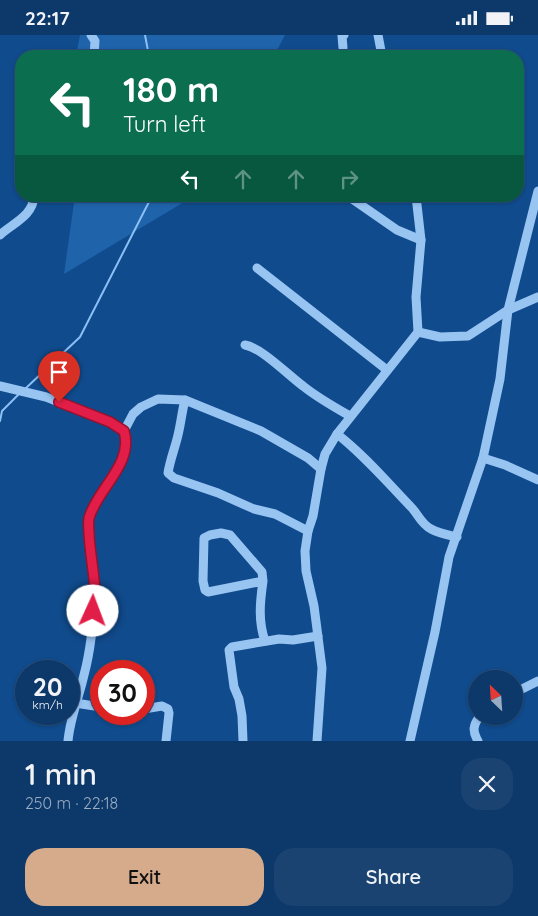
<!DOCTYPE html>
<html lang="en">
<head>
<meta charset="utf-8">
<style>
  body { margin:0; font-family:Quicksand,sans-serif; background:#1a4372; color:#f1f3f6; height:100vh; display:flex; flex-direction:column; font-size:19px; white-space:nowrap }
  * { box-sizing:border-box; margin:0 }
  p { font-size:16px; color:#9aacc1 }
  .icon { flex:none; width:28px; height:28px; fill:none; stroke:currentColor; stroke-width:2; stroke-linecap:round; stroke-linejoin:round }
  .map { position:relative; height:706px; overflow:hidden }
  .panel { display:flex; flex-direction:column; background:#0c386a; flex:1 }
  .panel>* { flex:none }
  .top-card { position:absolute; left:15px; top:15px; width:509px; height:152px; border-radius:20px; box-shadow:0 1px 4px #0004,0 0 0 1px #2c527e; background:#0b6e4f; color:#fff; overflow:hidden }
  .needle { width:32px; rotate:335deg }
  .fabs { position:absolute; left:468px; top:635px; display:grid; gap:10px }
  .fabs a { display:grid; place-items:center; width:55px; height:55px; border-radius:50%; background:#0c386a; box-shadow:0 1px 4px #0004,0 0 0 1px #2c527e; font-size:25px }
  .speed { position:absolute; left:15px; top:625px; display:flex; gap:10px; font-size:25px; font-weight:700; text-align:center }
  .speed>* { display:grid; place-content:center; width:65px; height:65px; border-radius:50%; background:#0c386a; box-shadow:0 1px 4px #0004,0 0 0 1px #2c527e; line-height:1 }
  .speed small { font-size:12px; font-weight:400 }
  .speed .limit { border:8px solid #d22; background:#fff; color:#111 }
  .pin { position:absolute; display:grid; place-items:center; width:42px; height:42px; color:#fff; margin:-51px -21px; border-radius:50% 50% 50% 0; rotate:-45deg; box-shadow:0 0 5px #0007 }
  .pin .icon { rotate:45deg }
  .me { position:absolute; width:55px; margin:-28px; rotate:2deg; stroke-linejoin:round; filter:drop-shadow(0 0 4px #0008) }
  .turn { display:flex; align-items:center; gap:18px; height:105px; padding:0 25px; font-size:22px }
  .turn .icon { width:65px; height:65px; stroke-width:2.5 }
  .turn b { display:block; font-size:35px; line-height:42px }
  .lanes { display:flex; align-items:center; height:48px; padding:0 25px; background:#0003; justify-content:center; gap:25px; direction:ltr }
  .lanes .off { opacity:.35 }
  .round { display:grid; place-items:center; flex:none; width:52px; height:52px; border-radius:20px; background:#1a4372 }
  .head { display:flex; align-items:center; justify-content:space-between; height:85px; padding:0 25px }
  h1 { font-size:30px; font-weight:600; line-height:38px }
  .cta { display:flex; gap:10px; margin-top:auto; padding:10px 25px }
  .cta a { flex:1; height:58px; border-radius:20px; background:#d6ab8b; color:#111; font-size:20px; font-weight:600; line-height:58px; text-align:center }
  .cta a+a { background:#1a4372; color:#f1f3f6 }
  .status { display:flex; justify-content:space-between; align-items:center; height:35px; padding:0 25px; background:#0c386a; direction:ltr }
  .status svg { height:14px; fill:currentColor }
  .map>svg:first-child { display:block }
  .green { fill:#1f63ab }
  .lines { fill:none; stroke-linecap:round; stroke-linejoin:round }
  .stream { stroke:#8ac0f6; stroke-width:2 }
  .minor { stroke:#98c4f2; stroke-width:9 }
  .route-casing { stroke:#92132f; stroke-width:12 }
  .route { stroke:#e11d48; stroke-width:9 }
</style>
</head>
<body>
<div class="status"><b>22:17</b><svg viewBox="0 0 49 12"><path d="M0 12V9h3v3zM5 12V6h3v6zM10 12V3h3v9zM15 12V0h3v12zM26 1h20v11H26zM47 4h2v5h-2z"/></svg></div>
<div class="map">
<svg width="538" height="706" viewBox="0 0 538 706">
  <rect width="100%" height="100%" fill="#104b8d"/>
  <!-- green -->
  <g class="green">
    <polygon points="80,0 285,0 274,21 76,21"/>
    <polygon points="75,161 194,161 64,239"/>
  </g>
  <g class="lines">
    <!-- stream -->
    <g class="stream">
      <polyline points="145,0 149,21"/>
      <polyline points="26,353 80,302 152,161"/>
      <polyline points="0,386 2,376 20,358"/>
    </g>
    <!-- minor -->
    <g class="minor">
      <polyline points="91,0 95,6 94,21"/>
      <polyline points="378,0 382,21"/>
      <polyline points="343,13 342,1 344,0"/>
      <polyline points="348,161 397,195 421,205"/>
      <path d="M0 200C13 188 33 181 34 161"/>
      <polyline points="257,233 387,335"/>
      <polyline points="418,297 440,302 468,301 508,275 538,262"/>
      <path d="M245 310C262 313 288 340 303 351 318 363 334 372 350 381"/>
      <polyline points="0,351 46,362 110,387 124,396 133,379 141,372 158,364 185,365 261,396 308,423 321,434"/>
      <path d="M185 365C182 376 181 388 178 400 175 413 170 425 168 438L174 443 218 458 254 474 275 479 308 496"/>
      <path d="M337 399C364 420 387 447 411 472 418 479 421 489 431 494 438 498 448 500 457 502"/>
      <polyline points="483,423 505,430 538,445"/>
      <path d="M263 546 262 537 230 500 221 498 210 500 204 503 203 546 205 555 208 557 263 546C260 567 258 586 265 606"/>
      <polyline points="514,658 538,646"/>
      <polyline points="75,668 101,672"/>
      <polyline points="144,674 162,671 168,674 169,678 166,706"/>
      <path d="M68 706C70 683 79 662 84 640 91 614 93 587 95 561 97 536 86 510 89 485 91 473 100 462 107 452 117 436 129 415 124 396"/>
      <polyline points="243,706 242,681 239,664 234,652 229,615 232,612 279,604 293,605 318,601"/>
      <polyline points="317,706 322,633 314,571 306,536 305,516 308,496 313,481 321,434 325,419 337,399 418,297 416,262 421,205 416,161"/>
      <polyline points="410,706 435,597 449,522 483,423 500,344 508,275 538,156"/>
      <path d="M478 706C472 696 473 690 480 681"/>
    </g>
  </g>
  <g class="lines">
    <defs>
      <path id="route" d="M59 367 110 387 124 396C134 429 97 454 89 483 88 488 89 494 89 499 90 518 94 537 95 556 95 563 94 569 93 576"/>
    </defs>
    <!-- route casing -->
    <use href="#route" class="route-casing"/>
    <!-- route -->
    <use href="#route" class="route"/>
  </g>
</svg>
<div class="fabs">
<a><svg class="needle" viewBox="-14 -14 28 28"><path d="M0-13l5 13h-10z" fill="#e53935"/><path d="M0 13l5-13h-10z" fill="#9aacc1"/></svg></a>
</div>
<div class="speed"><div>20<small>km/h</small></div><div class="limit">30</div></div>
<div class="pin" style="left:59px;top:367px;background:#d93025"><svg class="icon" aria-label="arrive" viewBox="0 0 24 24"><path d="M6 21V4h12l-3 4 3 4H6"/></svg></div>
<svg class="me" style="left:93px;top:576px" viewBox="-20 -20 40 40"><circle r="19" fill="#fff"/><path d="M0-13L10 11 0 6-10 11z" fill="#e11d48"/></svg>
<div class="top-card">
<div class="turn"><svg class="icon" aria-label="left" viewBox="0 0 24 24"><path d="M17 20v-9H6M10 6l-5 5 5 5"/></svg><div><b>180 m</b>Turn left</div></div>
<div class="lanes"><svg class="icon" aria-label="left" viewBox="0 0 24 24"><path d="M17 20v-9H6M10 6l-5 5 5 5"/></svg><svg class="icon off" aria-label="ahead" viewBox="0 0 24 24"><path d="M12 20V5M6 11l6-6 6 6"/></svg><svg class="icon off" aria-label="ahead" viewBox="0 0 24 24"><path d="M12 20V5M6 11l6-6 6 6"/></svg><svg class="icon off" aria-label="right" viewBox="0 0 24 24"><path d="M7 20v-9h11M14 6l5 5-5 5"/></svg></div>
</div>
</div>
<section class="panel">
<div class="head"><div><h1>1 min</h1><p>250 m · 22:18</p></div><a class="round"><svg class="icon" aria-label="close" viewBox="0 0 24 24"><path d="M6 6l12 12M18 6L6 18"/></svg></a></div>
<div class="cta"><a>Exit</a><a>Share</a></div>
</section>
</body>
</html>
